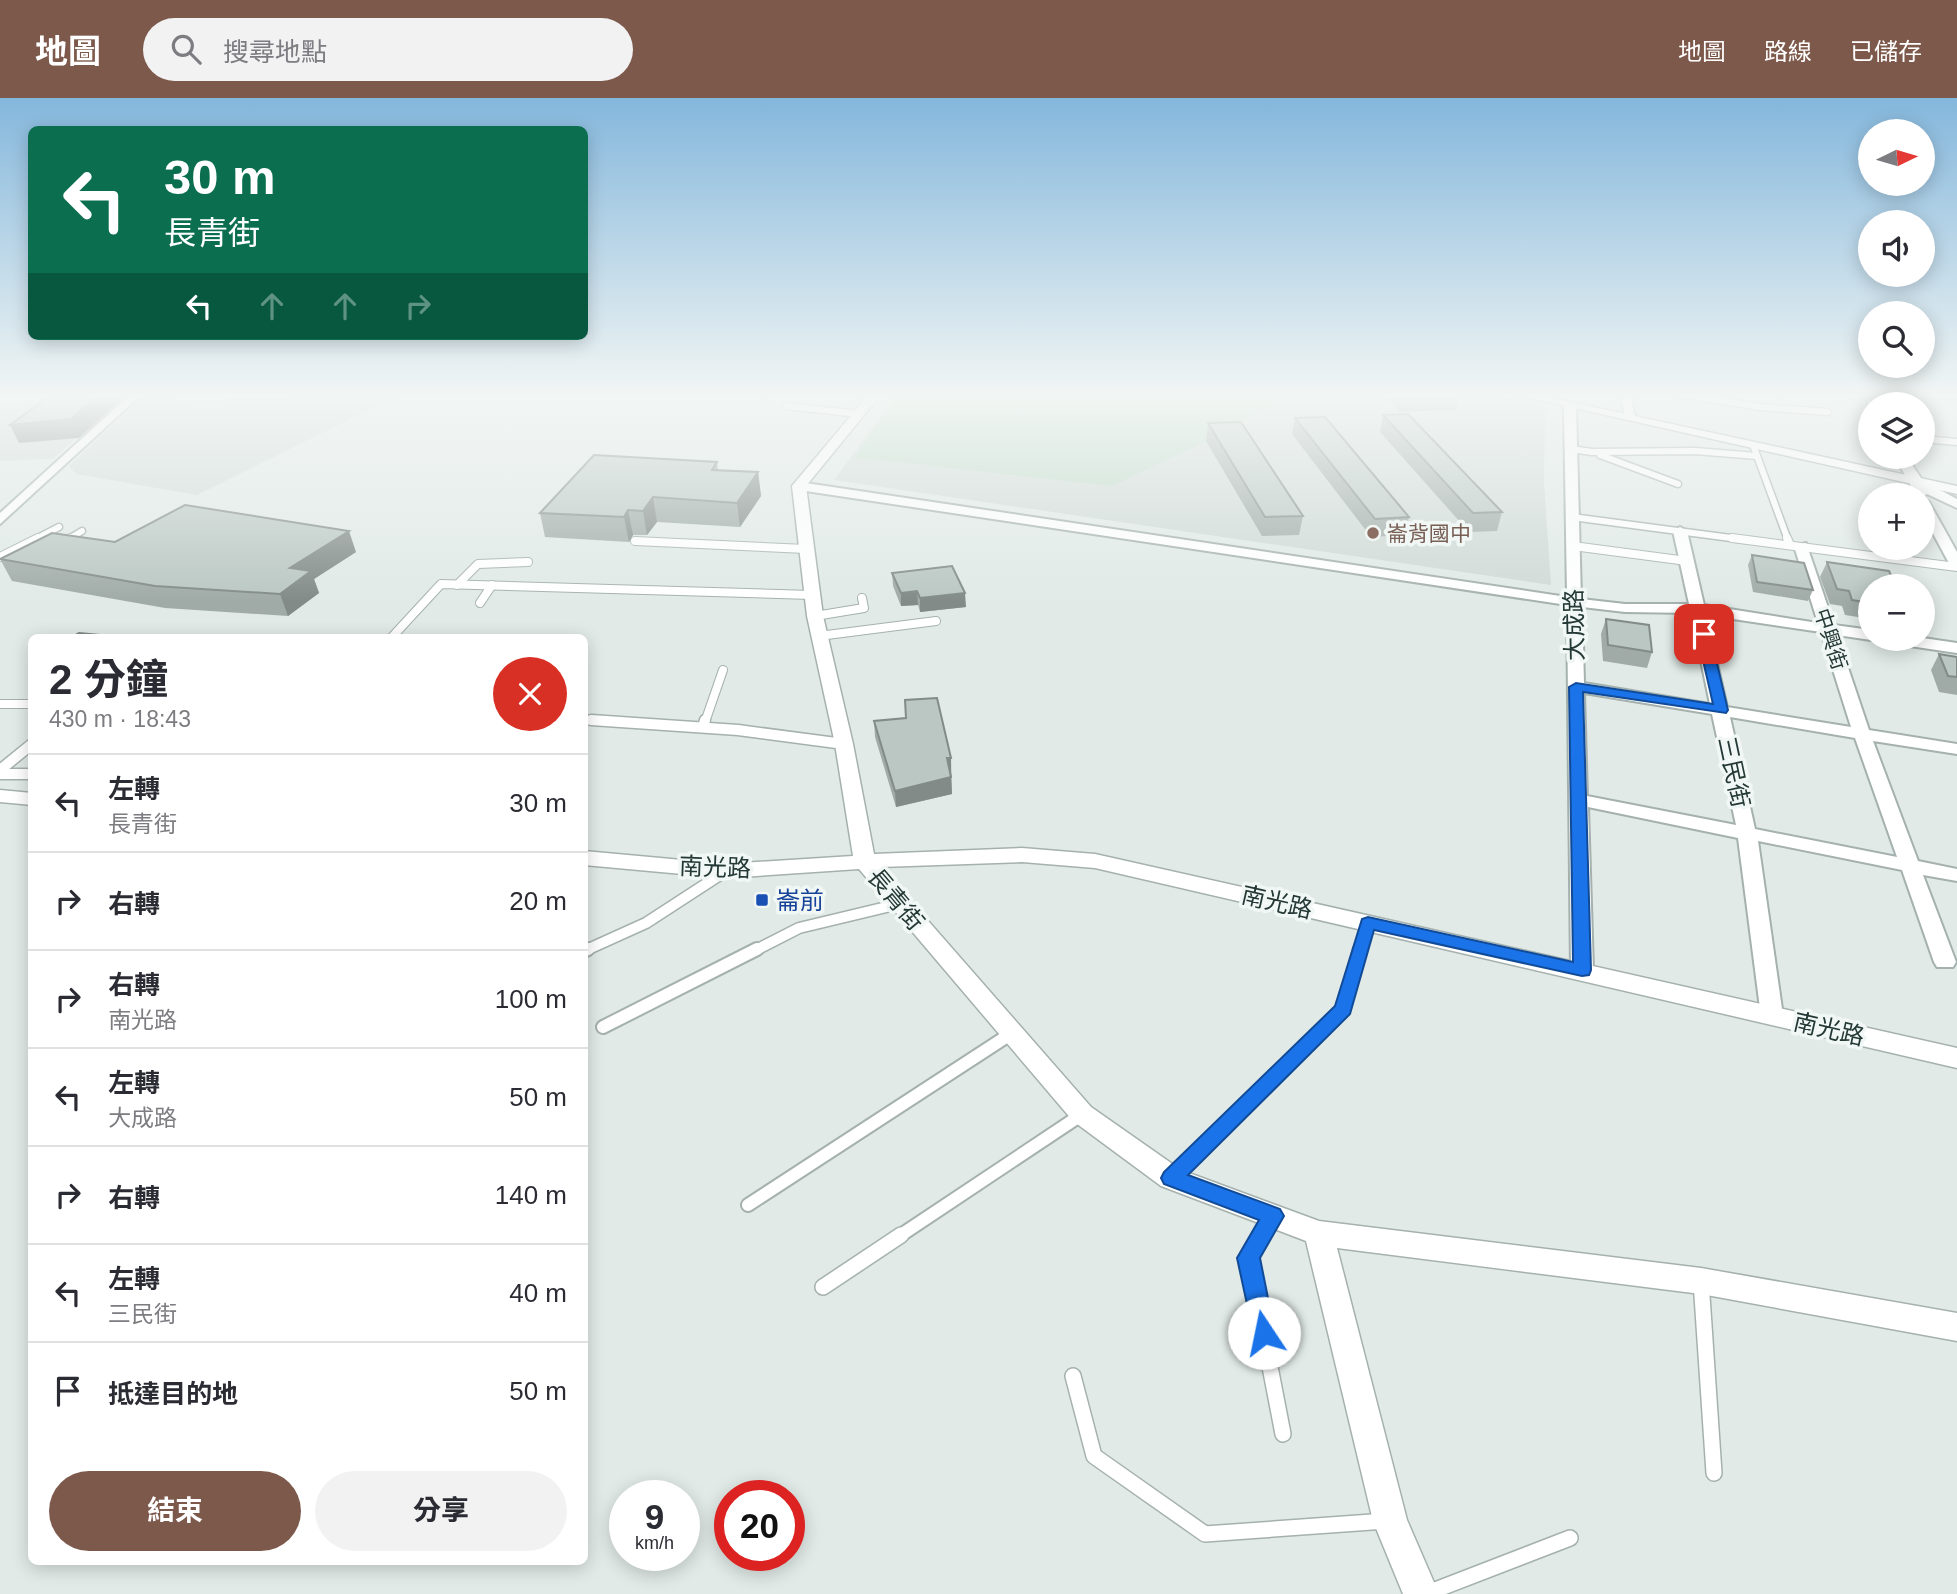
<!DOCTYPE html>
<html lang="zh-TW">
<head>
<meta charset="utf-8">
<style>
  body { margin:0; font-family:Arial,"Noto Sans TC",sans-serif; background:#f2f2f3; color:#2b2b33; height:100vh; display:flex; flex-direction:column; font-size:26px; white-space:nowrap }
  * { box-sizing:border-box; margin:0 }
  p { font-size:23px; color:#7c7c81 }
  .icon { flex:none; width:38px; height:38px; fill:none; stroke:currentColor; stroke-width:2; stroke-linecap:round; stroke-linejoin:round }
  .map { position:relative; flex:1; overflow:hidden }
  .drawer { position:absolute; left:28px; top:536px; width:560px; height:931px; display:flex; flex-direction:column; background:#fff; border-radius:10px; box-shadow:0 4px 18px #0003 }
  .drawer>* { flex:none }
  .top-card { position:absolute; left:28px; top:28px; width:560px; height:214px; border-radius:10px; box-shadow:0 4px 18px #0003; background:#0b6e4f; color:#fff; overflow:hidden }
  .needle { width:46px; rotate:85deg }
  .controls { position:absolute; left:1858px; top:21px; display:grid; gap:14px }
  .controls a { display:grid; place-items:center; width:77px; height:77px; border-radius:50%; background:#fff; box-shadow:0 4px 18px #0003; font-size:35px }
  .speed { position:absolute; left:609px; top:1382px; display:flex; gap:14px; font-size:35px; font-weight:700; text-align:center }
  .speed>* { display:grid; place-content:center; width:91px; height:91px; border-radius:50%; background:#fff; box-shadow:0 4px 18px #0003; line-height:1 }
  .speed small { font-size:18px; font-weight:400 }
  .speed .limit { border:10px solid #d22; background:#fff; color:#111 }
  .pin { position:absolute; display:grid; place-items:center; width:60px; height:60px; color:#fff; margin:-30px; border-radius:14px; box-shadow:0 4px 10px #0006 }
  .me { position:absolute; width:77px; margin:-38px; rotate:349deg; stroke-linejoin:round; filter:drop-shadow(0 0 5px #0008) }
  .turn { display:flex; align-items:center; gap:24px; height:147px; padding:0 21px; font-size:32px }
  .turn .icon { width:91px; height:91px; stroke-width:2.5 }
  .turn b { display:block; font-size:49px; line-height:60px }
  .lanes { display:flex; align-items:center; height:66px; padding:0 21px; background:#0003; justify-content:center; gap:35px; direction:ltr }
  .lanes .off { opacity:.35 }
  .round { display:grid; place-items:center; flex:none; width:74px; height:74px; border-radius:37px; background:#f2f2f3 }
  .summary { display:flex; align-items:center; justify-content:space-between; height:119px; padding:0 21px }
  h1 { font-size:42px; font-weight:700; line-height:52px }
  .button { display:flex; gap:14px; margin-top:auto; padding:14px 21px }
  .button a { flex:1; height:80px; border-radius:42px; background:#7d594b; color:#fff; font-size:28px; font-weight:700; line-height:80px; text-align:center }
  .button a+a { background:#f2f2f3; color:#2b2b33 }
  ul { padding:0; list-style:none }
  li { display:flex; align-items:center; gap:21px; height:98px; padding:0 21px; border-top:2px solid #e1e1e2 }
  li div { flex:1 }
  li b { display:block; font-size:26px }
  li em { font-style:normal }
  header { display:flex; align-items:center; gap:42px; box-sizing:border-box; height:98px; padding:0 35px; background:#7d594b; color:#fff }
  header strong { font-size:33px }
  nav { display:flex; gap:38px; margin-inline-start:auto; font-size:24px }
  .search { width:490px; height:63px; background:#f2f2f3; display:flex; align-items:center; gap:18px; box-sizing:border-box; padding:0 24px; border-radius:38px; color:#7c7c81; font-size:26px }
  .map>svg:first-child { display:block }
  .built { fill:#d0dad6 }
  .green { fill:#bdd9c7 }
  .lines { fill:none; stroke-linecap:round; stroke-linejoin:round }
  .service-far4-casing { stroke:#a5b1ae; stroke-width:9 }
  .service-far3-casing { stroke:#a5b1ae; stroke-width:10 }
  .service-far2-casing { stroke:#a5b1ae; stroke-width:13 }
  .service-far1-casing { stroke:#a5b1ae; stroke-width:16 }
  .service-casing { stroke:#a5b1ae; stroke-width:18 }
  .minor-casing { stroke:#a5b1ae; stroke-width:4 }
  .tertiary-casing { stroke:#a5b1ae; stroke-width:3 }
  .service-far4 { stroke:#fff; stroke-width:6 }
  .service-far3 { stroke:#fff; stroke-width:8 }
  .service-far2 { stroke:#fff; stroke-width:10 }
  .service-far1 { stroke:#fff; stroke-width:12 }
  .service { stroke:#fff; stroke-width:15 }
  .minor { fill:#fff; fill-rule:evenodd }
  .tertiary { fill:#fff; fill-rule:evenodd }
  .wall { fill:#a0aba8 }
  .shaded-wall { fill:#828b88 }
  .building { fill:#bac7c3; stroke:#828b88; stroke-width:2 }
  .route { fill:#1a73e8; stroke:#114b97; stroke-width:2 }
  .education-dot { fill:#8d6e63; stroke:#f1f7f5; stroke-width:2.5 }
  .transit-dot { fill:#1a4fb4; stroke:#f1f7f5; stroke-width:2.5 }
  .labels { text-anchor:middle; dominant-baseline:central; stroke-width:7; stroke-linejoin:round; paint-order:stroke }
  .far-education-label { font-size:21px; fill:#785e54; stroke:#f1f7f5; text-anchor:start }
  .far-street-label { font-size:21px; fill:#243935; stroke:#f1f7f5 }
  .street-label { font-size:24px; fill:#243935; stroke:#f1f7f5 }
  .transit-label { font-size:24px; fill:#164399; stroke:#f1f7f5; text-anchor:start }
</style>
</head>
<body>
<header>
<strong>地圖</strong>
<div class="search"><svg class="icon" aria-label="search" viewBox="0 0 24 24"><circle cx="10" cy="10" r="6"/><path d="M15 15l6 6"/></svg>搜尋地點</div>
<nav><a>地圖</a><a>路線</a><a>已儲存</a></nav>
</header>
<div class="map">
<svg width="1957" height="1496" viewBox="0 0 1957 1496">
  <rect width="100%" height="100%" fill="#e1eae7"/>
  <!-- built -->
  <g class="built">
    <polygon points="147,295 403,295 197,397 76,376 69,368"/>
    <polygon points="898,295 1486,295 1545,309 1544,384 1551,487 834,382"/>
    <polygon points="115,304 53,361 0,363 0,307"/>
  </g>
  <!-- green -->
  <polygon class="green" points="899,295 1292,295 1206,343 1112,388 855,359"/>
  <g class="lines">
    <defs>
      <g id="service-far4">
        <polyline points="178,295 174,300 317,295"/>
        <polyline points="1675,295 1760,309 1828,314"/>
        <polyline points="1914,295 1957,298"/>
        <polyline points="786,308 860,316"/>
        <polyline points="1923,341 1957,344"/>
        <polyline points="1753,347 1788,442"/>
        <polyline points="1571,351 1592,354 1695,353 1757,358"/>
        <polyline points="1600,357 1678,386"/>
        <polyline points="1572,419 1746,442"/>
        <polyline points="34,442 59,429"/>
        <polyline points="67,442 82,433"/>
      </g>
      <g id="service-far3">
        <polyline points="1732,440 1957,469"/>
        <polyline points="1787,440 1790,447"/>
        <polyline points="635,443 806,451"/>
        <polyline points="63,444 70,440"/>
        <polyline points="1573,448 1687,463"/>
        <polyline points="0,459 38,440"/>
        <polyline points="457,487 478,466 528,464"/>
        <polyline points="480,505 492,487"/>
        <polyline points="815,518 864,510 862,500"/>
        <polyline points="819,538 936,523"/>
        <polyline points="392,539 441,486 812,497"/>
        <polyline points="0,606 32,606"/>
        <polyline points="584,622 618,624"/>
        <polyline points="705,624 723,572"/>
      </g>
      <g id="service-far2">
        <polyline points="591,622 738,632 844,646"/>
        <polyline points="703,629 705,622"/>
        <polyline points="0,672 32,646"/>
        <polyline points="0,676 32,676"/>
        <polyline points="584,853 646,825 726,773"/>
        <polyline points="754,853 799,830 899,806"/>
        <polyline points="1360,853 1368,825"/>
      </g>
      <g id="service-far1">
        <polyline points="584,853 588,851"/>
        <polyline points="603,929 757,851"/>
        <polyline points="1172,1080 1343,911 1360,851"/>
        <polyline points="748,1107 1012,935"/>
        <polyline points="898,1139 1081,1017"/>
        <polyline points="1261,1139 1272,1118"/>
      </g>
      <g id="service">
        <polyline points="1262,1137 1249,1160 1283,1336"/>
        <polyline points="1701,1183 1714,1375"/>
        <polyline points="823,1189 901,1137"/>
        <polyline points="1073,1278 1094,1358 1205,1436 1386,1423"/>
        <polyline points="1425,1496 1570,1440"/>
      </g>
      <g id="minor">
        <polygon points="132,295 143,295 0,426 0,415"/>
        <polygon points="1620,295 1630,295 1636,323 1626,321"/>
        <polygon points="1863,295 1873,295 1878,306 1869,308"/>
        <path d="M1570 304 1576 307 1581 501 1625 506H1689L1673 433 1680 429 1687 433 1704 507 1818 525 1794 448 1806 445 1834 527 1871 532V541H1874L1871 542 1837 537 1869 632 1957 646V656L1873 643 1918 763 1957 771V783L1923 777 1956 864 1953 869H1937L1934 864 1902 772 1758 743 1783 918 1780 924H1764L1761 918 1738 740 1588 709 1593 872 1590 877H1574L1571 872 1567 507 799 392 793 388 799 384 1567 499 1564 307ZM1582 509 1625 514 1691 515 1710 606 1584 585ZM1706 517 1821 534 1851 629 1727 609ZM1584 595 1712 616 1736 727 1587 698ZM1730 619 1855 640 1897 759 1755 731Z"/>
        <polygon points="1895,359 1907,359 1923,383 1957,401 1957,410 1927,396 1923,399 1916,397"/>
        <polygon points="1923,400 1929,404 1957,454 1957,471 1950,467 1923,417"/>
        <polygon points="1923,540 1957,545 1957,555 1896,546 1888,541"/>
      </g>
      <g id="tertiary">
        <polygon points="870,295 882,295 806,388 823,518 853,646 874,756 1022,750 1095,756 1957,950 1957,970 1095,770 1022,764 881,769 1091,1009 1181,1072 1319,1123 1701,1170 1957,1215 1957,1243 1701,1196 1337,1150 1407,1422 1439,1496 1403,1496 1373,1423 1306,1143 1161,1088 1073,1023 859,771 726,780 584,767 584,753 726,766 853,758 835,646 807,518 792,388"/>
        <polygon points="1508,295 1529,295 1957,388 1957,396"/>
        <polygon points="0,692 32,695 32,707 0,704"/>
      </g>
    </defs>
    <!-- service-far4 casing -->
    <use href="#service-far4" class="service-far4-casing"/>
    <!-- service-far3 casing -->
    <use href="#service-far3" class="service-far3-casing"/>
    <!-- service-far2 casing -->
    <use href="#service-far2" class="service-far2-casing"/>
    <!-- service-far1 casing -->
    <use href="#service-far1" class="service-far1-casing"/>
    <!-- service casing -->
    <use href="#service" class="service-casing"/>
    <!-- minor casing -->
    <use href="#minor" class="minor-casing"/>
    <!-- tertiary casing -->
    <use href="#tertiary" class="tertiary-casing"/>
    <!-- service-far4 -->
    <use href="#service-far4" class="service-far4"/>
    <!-- service-far3 -->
    <use href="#service-far3" class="service-far3"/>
    <!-- service-far2 -->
    <use href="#service-far2" class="service-far2"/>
    <!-- service-far1 -->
    <use href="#service-far1" class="service-far1"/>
    <!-- service -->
    <use href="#service" class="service"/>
    <!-- minor -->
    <use href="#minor" class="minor"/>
    <!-- tertiary -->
    <use href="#tertiary" class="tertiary"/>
  </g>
  <!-- wall -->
  <g class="wall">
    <polygon points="1381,295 1460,295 1456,312 1400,314"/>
    <polygon points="1383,317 1502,414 1497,433 1469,434 1380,334"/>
    <polygon points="1295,320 1409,419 1405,437 1371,439 1292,336"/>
    <polygon points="1208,325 1303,418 1299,437 1262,438 1206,343"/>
    <polygon points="717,364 718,372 758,374 761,398 740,429 657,424 647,437 633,437 629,444 545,439 540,415"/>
    <polygon points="115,444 356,454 314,481 319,495 288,518 165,510 12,483 0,461"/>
    <polygon points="1752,457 1813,492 1808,503 1753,494 1748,467"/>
    <polygon points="1827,464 1871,488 1871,521 1845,517 1842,508 1830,506 1820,479"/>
    <polygon points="892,475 966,509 920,514 918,507 901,508 893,488"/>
    <polygon points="1606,521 1652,554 1647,570 1603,563 1601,536"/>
    <polygon points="1939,556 1957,559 1957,597 1939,594 1931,572"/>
    <polygon points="874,623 951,660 952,696 896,709 875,639"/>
  </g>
  <!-- shaded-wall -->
  <g class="shaded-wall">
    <polygon points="101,295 122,295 124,299 79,340 19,345 10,327"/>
    <polygon points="758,374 761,398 740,429 737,405"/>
    <polygon points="653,399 657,424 647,437 643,413"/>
    <polygon points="628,412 633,437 629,444 624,419"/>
    <polygon points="349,433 356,454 314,481 319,495 288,518 280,496 290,470"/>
    <polygon points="917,493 918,507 901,508 901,495"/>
    <polygon points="965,495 966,509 920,514 920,500"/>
    <polygon points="947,660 951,660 951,676"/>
    <polygon points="951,679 952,696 896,709 895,693"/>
  </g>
  <!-- building -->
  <g class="building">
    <polygon points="54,295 101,295 71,321 10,327"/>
    <polygon points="1403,295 1437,295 1404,296"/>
    <polygon points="1408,316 1502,414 1473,415 1383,317"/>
    <polygon points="1325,319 1409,419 1375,421 1295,320"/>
    <polygon points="1241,324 1303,418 1265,419 1208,325"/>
    <polygon points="594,357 717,364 712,372 758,374 737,405 653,399 643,413 628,412 624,419 540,415"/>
    <polygon points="185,407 349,433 290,470 311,473 280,496 155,488 0,461 52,435 115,444"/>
    <polygon points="1752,457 1804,465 1813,492 1757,484"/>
    <polygon points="1827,464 1889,473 1896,488 1871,488 1871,505 1852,502 1849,493 1837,491"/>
    <polygon points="952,468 965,495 920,500 917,493 901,495 892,475"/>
    <polygon points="1606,521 1649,527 1652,554 1608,547"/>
    <polygon points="79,535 121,539 72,539"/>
    <polygon points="1939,556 1957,559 1957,579 1948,578"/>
    <polygon points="937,600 951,660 947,660 951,679 895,693 874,623 906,620 905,602"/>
  </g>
  <!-- sky -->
  <linearGradient id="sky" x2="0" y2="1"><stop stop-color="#84b7dc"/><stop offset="0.59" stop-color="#f2f6f4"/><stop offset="1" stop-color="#f2f6f4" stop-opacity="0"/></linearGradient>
  <rect width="1957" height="504" fill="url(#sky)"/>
  <!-- route -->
  <polygon class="route" points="1704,533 1710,536 1728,612 1726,615 1583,594 1591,872 1589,877 1582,878 1374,832 1350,916 1188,1077 1280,1111 1284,1118 1260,1160 1275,1235 1272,1243 1264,1246 1255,1243 1237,1160 1259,1122 1164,1086 1161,1080 1164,1074 1335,908 1362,821 1368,819 1573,864 1569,589 1576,585 1713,606 1697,536"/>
  <!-- markers -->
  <circle class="education-dot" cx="1373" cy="435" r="7"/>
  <rect class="transit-dot" x="755" y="795" width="14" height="14" rx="3.5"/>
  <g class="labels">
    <!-- far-education labels -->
    <g class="far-education-label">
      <text x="1387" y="435">崙背國中</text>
    </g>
    <!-- far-street labels -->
    <g class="far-street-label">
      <text transform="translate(1831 541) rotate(72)">中興街</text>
    </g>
    <!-- street labels -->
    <g class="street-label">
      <text transform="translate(1574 527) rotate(-91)">大成路</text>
      <text transform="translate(1734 674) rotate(78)">三民街</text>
      <text transform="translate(715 769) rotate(2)">南光路</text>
      <text transform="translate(896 801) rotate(50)">長青街</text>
      <text transform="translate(1277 804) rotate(13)">南光路</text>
      <text transform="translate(1829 931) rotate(13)">南光路</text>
    </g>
    <!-- transit labels -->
    <g class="transit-label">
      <text x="776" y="802">崙前</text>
    </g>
  </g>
</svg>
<div class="controls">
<a><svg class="needle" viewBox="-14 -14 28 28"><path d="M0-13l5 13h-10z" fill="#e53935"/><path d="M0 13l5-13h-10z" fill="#7c7c81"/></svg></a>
<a><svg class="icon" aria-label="sound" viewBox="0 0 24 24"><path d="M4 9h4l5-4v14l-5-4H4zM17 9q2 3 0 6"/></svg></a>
<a><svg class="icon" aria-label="search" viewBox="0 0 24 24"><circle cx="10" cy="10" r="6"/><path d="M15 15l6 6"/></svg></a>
<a><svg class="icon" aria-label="layers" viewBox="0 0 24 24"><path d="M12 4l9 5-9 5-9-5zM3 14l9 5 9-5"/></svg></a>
<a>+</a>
<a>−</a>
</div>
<div class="speed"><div>9<small>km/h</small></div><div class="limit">20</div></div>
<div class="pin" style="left:1704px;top:536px;background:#d93025"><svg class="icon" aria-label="arrive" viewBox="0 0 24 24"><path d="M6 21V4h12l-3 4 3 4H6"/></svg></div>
<svg class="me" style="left:1264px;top:1235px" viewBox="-20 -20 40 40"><circle r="19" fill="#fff"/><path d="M0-13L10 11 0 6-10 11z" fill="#1a73e8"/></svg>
<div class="top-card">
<div class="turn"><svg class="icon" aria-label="left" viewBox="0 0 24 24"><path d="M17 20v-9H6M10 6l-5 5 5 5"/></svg><div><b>30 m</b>長青街</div></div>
<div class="lanes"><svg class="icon" aria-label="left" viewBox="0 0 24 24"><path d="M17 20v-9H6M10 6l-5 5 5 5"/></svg><svg class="icon off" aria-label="ahead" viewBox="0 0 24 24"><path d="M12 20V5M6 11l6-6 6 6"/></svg><svg class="icon off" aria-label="ahead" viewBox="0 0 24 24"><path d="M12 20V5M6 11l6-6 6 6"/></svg><svg class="icon off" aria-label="right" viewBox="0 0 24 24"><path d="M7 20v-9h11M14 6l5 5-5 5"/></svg></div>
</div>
<section class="drawer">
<div class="summary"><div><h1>2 分鐘</h1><p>430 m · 18:43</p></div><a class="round" style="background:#d93025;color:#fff"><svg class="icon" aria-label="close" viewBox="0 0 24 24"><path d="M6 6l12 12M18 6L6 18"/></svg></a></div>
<ul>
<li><svg class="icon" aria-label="left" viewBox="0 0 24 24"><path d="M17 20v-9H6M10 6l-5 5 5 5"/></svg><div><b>左轉</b><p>長青街</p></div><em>30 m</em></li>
<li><svg class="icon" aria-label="right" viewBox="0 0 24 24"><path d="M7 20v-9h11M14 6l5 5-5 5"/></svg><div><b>右轉</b></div><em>20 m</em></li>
<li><svg class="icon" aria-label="right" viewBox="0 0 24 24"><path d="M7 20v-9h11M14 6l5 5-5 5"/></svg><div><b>右轉</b><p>南光路</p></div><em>100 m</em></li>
<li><svg class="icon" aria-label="left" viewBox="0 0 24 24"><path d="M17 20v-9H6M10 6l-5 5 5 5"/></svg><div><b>左轉</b><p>大成路</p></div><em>50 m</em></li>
<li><svg class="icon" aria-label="right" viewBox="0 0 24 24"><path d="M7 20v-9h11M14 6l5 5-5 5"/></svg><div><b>右轉</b></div><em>140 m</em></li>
<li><svg class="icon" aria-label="left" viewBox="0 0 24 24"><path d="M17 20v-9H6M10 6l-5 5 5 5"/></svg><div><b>左轉</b><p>三民街</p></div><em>40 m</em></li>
<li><svg class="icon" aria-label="arrive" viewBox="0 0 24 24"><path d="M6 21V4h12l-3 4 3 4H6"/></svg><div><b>抵達目的地</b></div><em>50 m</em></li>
</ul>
<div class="button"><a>結束</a><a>分享</a></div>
</section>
</div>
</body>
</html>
